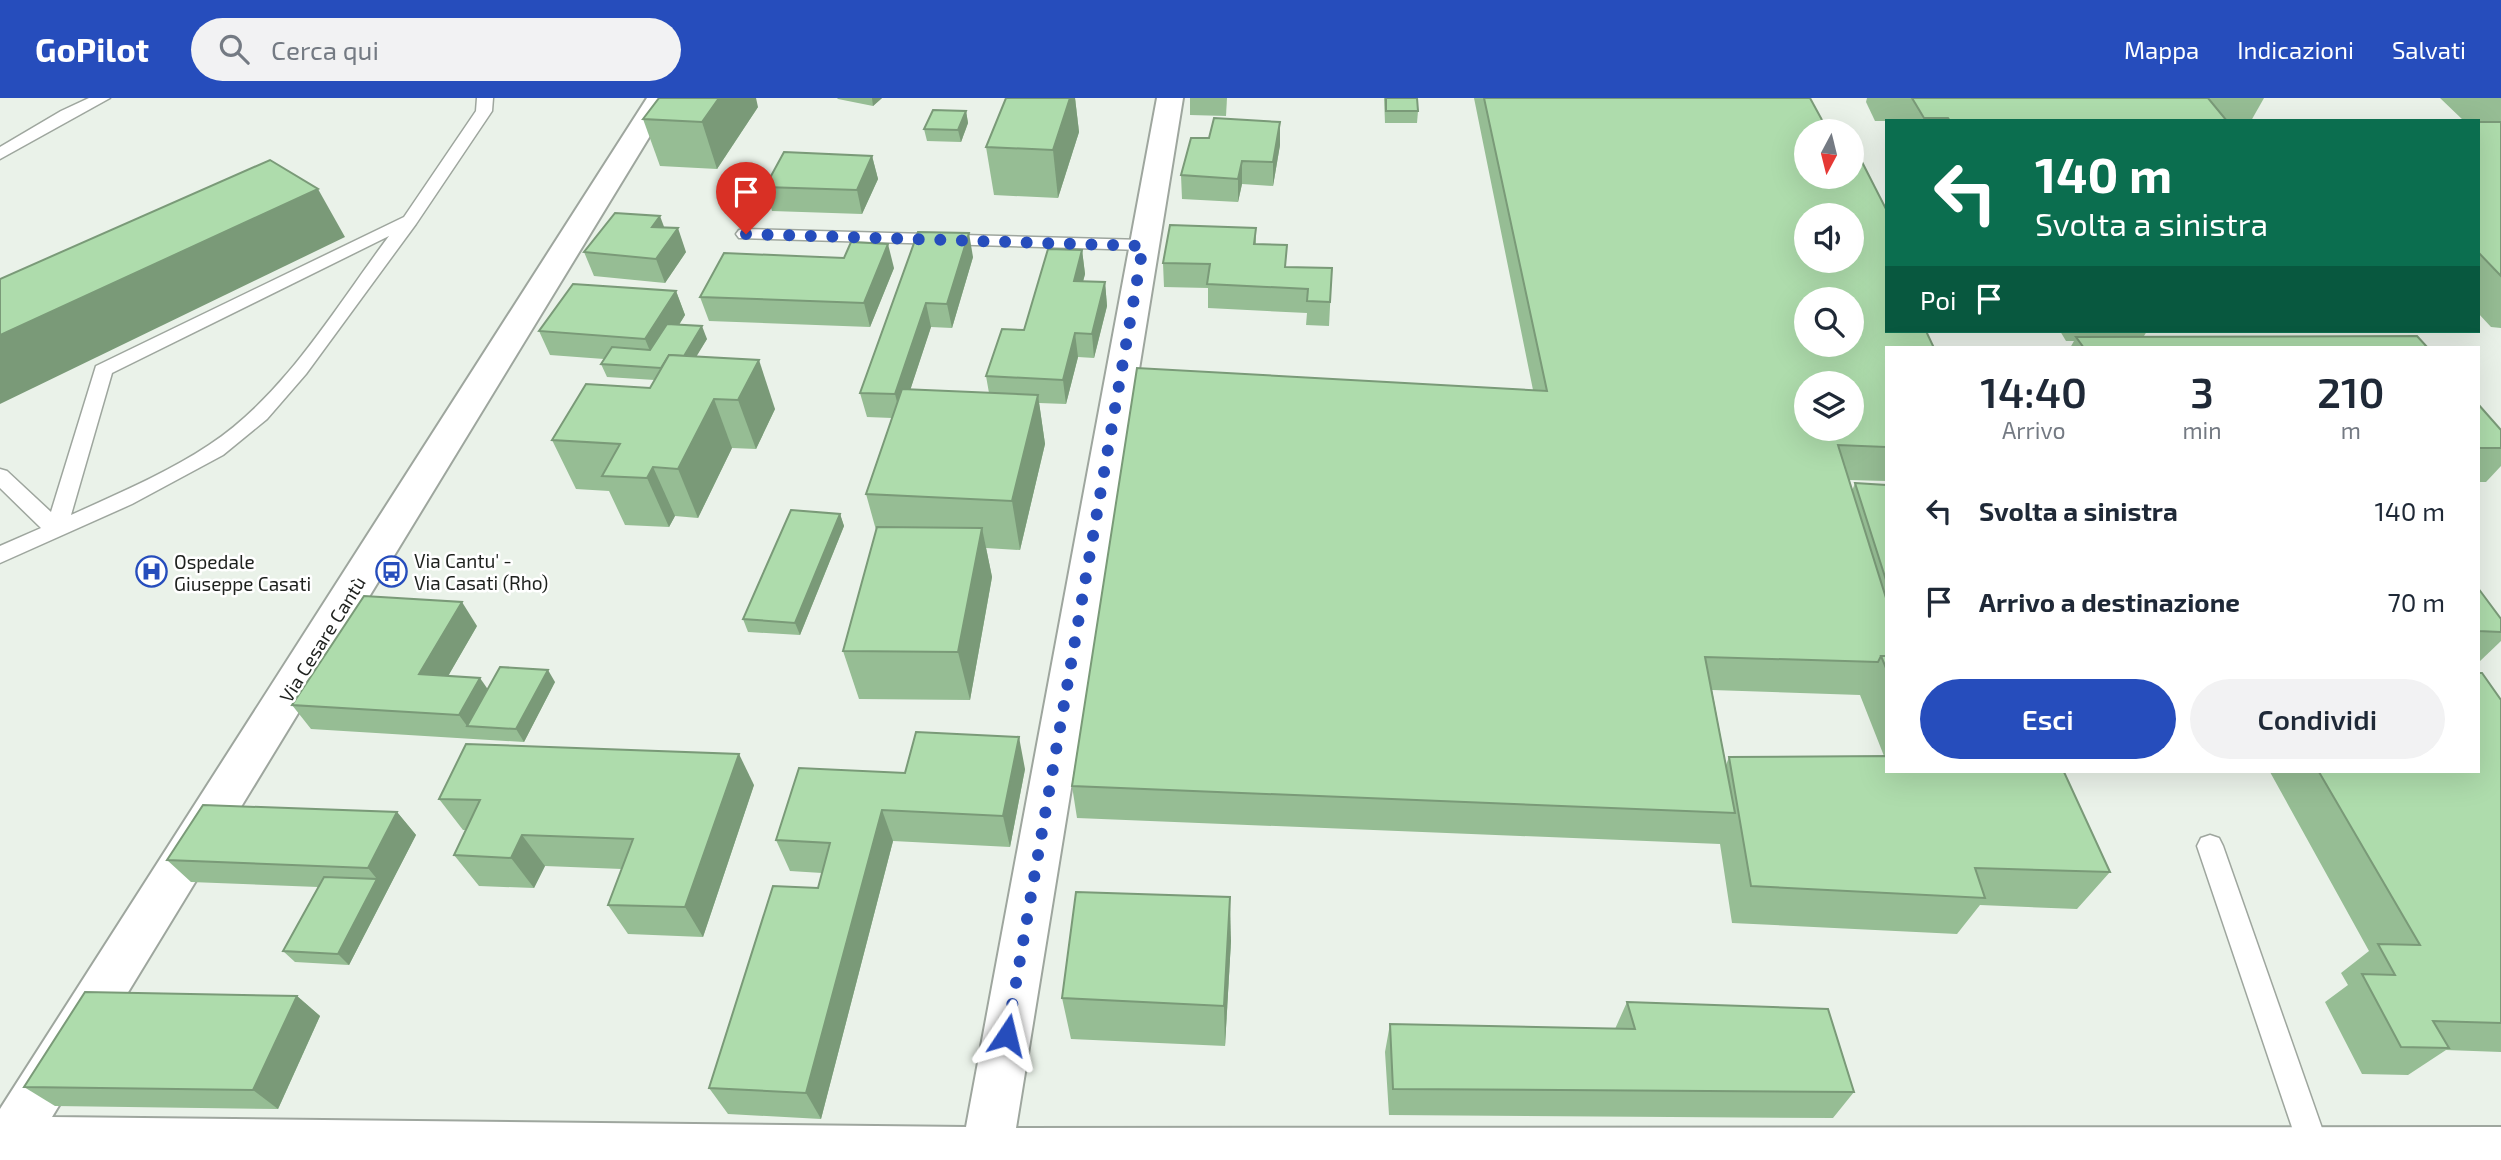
<!DOCTYPE html>
<html lang="it">
<head>
<meta charset="utf-8">
<style>
  body { margin:0; font-family:"Exo 2",sans-serif; background:#f2f2f3; color:#1f2937; height:100vh; display:flex; flex-direction:column; font-size:26px; white-space:nowrap }
  * { box-sizing:border-box; margin:0 }
  p { font-size:23px; color:#747a83 }
  .icon { flex:none; width:38px; height:38px; fill:none; stroke:currentColor; stroke-width:2; stroke-linecap:round; stroke-linejoin:round }
  .map { position:relative; flex:1; overflow:hidden }
  .details { position:absolute; left:1885px; top:248px; width:595px; height:427px; display:flex; flex-direction:column; background:#fff; border-radius:0px; box-shadow:0 7px 28px #0002 }
  .details>* { flex:none }
  .banner { position:absolute; left:1885px; top:21px; width:595px; height:214px; border-radius:0px; box-shadow:0 7px 28px #0002; background:#0b6e4f; color:#fff; overflow:hidden }
  .needle { width:46px; rotate:187deg }
  .buttons { position:absolute; left:1794px; top:21px; display:grid; gap:14px }
  .buttons a { display:grid; place-items:center; width:70px; height:70px; border-radius:50%; background:#fff; box-shadow:0 7px 28px #0002; font-size:35px }
  .pin { position:absolute; display:grid; place-items:center; width:60px; height:60px; color:#fff; margin:-72px -30px; border-radius:50% 50% 50% 0; rotate:-45deg; box-shadow:0 0 7px #0007 }
  .pin .icon { rotate:45deg }
  .me { position:absolute; width:77px; margin:-38px; rotate:10deg; stroke-linejoin:round; filter:drop-shadow(0 0 5px #0008) }
  .turn { display:flex; align-items:center; gap:24px; height:147px; padding:0 35px; font-size:32px }
  .turn .icon { width:91px; height:91px; stroke-width:2.5 }
  .turn b { display:block; font-size:49px; line-height:60px }
  .then { display:flex; align-items:center; height:66px; padding:0 35px; background:#0003; gap:14px; font-size:26px }
  .eta { display:flex; justify-content:space-evenly; align-items:center; height:119px; text-align:center }
  .eta b { font-size:42px; font-weight:600; line-height:49px }
  .action { display:flex; gap:14px; margin-top:auto; padding:14px 35px }
  .action a { flex:1; height:80px; border-radius:42px; background:#264dbc; color:#fff; font-size:28px; font-weight:600; line-height:80px; text-align:center }
  .action a+a { background:#f2f2f3; color:#1f2937 }
  ul { padding:0; list-style:none }
  li { display:flex; align-items:center; gap:21px; height:91px; padding:0 35px }
  li div { flex:1 }
  li b { display:block; font-size:26px }
  li em { font-style:normal }
  header { display:flex; align-items:center; gap:42px; box-sizing:border-box; height:98px; padding:0 35px; background:#264dbc; color:#fff }
  header strong { font-size:33px }
  nav { display:flex; gap:38px; margin-inline-start:auto; font-size:24px }
  .search { width:490px; height:63px; background:#f2f2f3; display:flex; align-items:center; gap:18px; box-sizing:border-box; padding:0 24px; border-radius:38px; color:#747a83; font-size:26px }
  .map>svg:first-child { display:block }
  .lines { fill:none; stroke-linecap:round; stroke-linejoin:round }
  .service-casing { stroke:#9ea69e; stroke-width:3 }
  .minor-casing { stroke:#9ea69e; stroke-width:4 }
  .service { fill:#fff; fill-rule:evenodd }
  .minor { fill:#fff; fill-rule:evenodd }
  .wall { fill:#96bd94; fill-rule:evenodd }
  .shaded-wall { fill:#7a9a78 }
  .building { fill:#aedcac; stroke:#7a9a78; stroke-width:2; fill-rule:evenodd }
  .route { stroke:#264dbc; stroke-width:12; stroke-dasharray:0 21.6 }
  .labels { text-anchor:middle; dominant-baseline:central; stroke-width:5; stroke-linejoin:round; paint-order:stroke }
  .poi-label { font-size:19px; fill:#1e211e; stroke:#fff; text-anchor:start }
  .street-label { font-size:19px; fill:#1e211e; stroke:#fff }
</style>
</head>
<body>
<header>
<strong>GoPilot</strong>
<div class="search"><svg class="icon" aria-label="search" viewBox="0 0 24 24"><circle cx="10" cy="10" r="6"/><path d="M15 15l6 6"/></svg>Cerca qui</div>
<nav><a>Mappa</a><a>Indicazioni</a><a>Salvati</a></nav>
</header>
<div class="map">
<svg width="2501" height="1062" viewBox="0 0 2501 1062">
  <rect width="100%" height="100%" fill="#eaf2e9"/>
  <g class="lines">
    <defs>
      <g id="service">
        <polygon points="89,0 110,0 0,61 0,49 61,13"/>
        <path d="M477 0H493L492 13 416 126 306 276 267 321 223 357 132 406 0 465V448L41 430 0 390V371L7 373 51 414 96 268 404 119 476 13ZM389 138C335 210 285 297 209 347 167 375 117 396 71 417L112 275Z"/>
        <polygon points="745,131 1143,142 1152,147 1143,152 739,140 736,136 739,132"/>
        <polygon points="2210,737 2219,740 2223,748 2330,1053 2326,1062 2304,1062 2300,1053 2197,748 2201,740"/>
      </g>
      <polygon id="minor" points="647,0 673,0 52,1019 966,1029 1157,0 1183,0 1016,1030 2501,1029 2501,1062 0,1062 0,1011"/>
    </defs>
    <!-- service casing -->
    <use href="#service" class="service-casing"/>
    <!-- minor casing -->
    <use href="#minor" class="minor-casing"/>
    <!-- service -->
    <use href="#service" class="service"/>
    <!-- minor -->
    <use href="#minor" class="minor"/>
  </g>
  <!-- wall -->
  <g class="wall">
    <polygon points="837,0 882,0 873,8 838,1"/>
    <polygon points="1006,0 1075,0 1079,34 1058,100 994,97 986,49"/>
    <polygon points="1190,0 1227,0 1226,18 1190,17"/>
    <polygon points="1384,0 1417,0 1418,13 1417,25 1385,25"/>
    <path d="M1474 0H1810L1886 250V383L1849 382 1852 393 1855 385 1886 387V674L2110 774 2077 811 1980 807 1957 836 1732 825 1720 746 1077 720 1072 688 1533 292ZM1712 592 1860 597 1884 658 1729 659 1726 667Z"/>
    <polygon points="1867,0 2264,0 2251,23 1875,23 1866,4"/>
    <polygon points="2440,0 2501,0 2501,230 2491,229 2478,215 2478,23 2464,23"/>
    <polygon points="758,9 717,71 660,68 643,21"/>
    <polygon points="966,13 968,25 961,44 927,43 924,31"/>
    <polygon points="1280,47 1273,88 1242,86 1238,104 1182,101 1181,77"/>
    <polygon points="872,58 878,81 862,116 772,113 765,89"/>
    <polygon points="1256,130 1256,146 1286,169 1332,170 1329,228 1306,227 1307,215 1208,210 1208,190 1164,189 1163,165"/>
    <polygon points="918,134 973,159 952,230 931,229 910,292 989,295 986,278 1024,232 1082,152 1085,176 1083,183 1105,184 1107,208 1094,260 1078,259 1066,306 1039,305 1045,346 1020,452 986,450 992,479 970,602 859,601 843,553 876,432 866,396 892,320 867,319 860,295"/>
    <polygon points="584,154 686,154 665,185 594,178"/>
    <polygon points="894,170 870,229 709,223 700,199"/>
    <polygon points="676,193 685,217 679,227 707,241 696,258 775,311 756,351 732,350 698,420 675,418 669,429 625,427 609,393 576,391 552,342 650,290 655,282 607,279 601,266 604,261 550,257 539,233"/>
    <polygon points="2060,233 2147,233 2144,238 2428,250 2070,250 2074,243 2066,243"/>
    <polygon points="2478,306 2501,332 2501,368 2486,384 2478,384"/>
    <polygon points="840,416 844,428 800,537 748,534 743,521"/>
    <polygon points="2478,490 2501,521 2501,543 2478,565"/>
    <polygon points="477,528 448,578 488,591 555,584 524,644 311,631 292,607"/>
    <polygon points="2501,602 2501,954 2446,952 2408,977 2362,976 2325,904 2348,887 2341,875 2369,853 2270,674 2478,674"/>
    <polygon points="1025,671 1010,749 893,743 821,1021 728,1016 709,990 818,790 822,775 790,773 776,742 905,675"/>
    <polygon points="754,687 703,839 628,836 608,807 622,771 545,768 534,790 479,788 454,757 466,732 463,732 439,701"/>
    <polygon points="397,714 416,737 349,867 295,864 283,853 318,789 191,784 167,762"/>
    <polygon points="1231,843 1225,948 1071,941 1062,900"/>
    <polygon points="297,898 320,918 278,1011 55,1008 24,989"/>
    <polygon points="1627,904 1854,994 1833,1020 1389,1017 1385,954 1390,926 1615,931"/>
  </g>
  <!-- shaded-wall -->
  <g class="shaded-wall">
    <polygon points="719,0 756,0 758,9 717,71 702,24"/>
    <polygon points="872,0 882,0 873,8"/>
    <polygon points="1070,0 1075,0 1079,34 1058,100 1053,52"/>
    <polygon points="966,13 968,25 961,44 958,32"/>
    <polygon points="1280,24 1280,47 1273,88 1273,64"/>
    <polygon points="872,58 878,81 862,116 857,92"/>
    <polygon points="1242,63 1242,86 1238,104 1238,81"/>
    <polygon points="318,91 345,139 0,306 0,237"/>
    <polygon points="660,118 669,142 652,129"/>
    <polygon points="678,130 686,154 665,185 656,161"/>
    <polygon points="969,135 973,159 952,230 947,206"/>
    <polygon points="888,146 894,170 870,229 864,205"/>
    <polygon points="1082,152 1085,176 1077,207 1074,183"/>
    <polygon points="1105,184 1107,208 1094,260 1092,236"/>
    <polygon points="676,193 685,217 655,265 645,241"/>
    <polygon points="926,205 931,229 901,320 895,296"/>
    <polygon points="702,228 707,241 681,284 676,271"/>
    <polygon points="1075,235 1078,259 1066,306 1063,282"/>
    <polygon points="759,262 775,311 756,351 738,302"/>
    <polygon points="1038,297 1045,346 1020,452 1012,403"/>
    <polygon points="714,301 732,350 698,420 678,371"/>
    <polygon points="653,369 675,418 669,429 647,380"/>
    <polygon points="840,416 844,428 800,537 795,525"/>
    <polygon points="982,430 992,479 970,602 958,554"/>
    <polygon points="462,504 477,528 436,599 419,576"/>
    <polygon points="548,572 555,584 524,644 516,631"/>
    <polygon points="480,580 496,603 467,628 459,617"/>
    <polygon points="1019,639 1025,671 1010,749 1003,718"/>
    <polygon points="739,656 754,687 703,839 685,809"/>
    <polygon points="882,712 893,743 821,1021 806,995"/>
    <polygon points="397,714 416,737 349,867 338,856 377,781 368,770"/>
    <polygon points="522,737 545,768 534,790 511,760"/>
    <polygon points="1230,799 1231,843 1225,948 1224,908"/>
    <polygon points="297,898 320,918 278,1011 253,992"/>
  </g>
  <!-- building -->
  <g class="building">
    <polygon points="659,0 719,0 702,24 643,21"/>
    <polygon points="1006,0 1070,0 1053,52 986,49"/>
    <polygon points="1386,0 1417,0 1418,13 1386,13"/>
    <path d="M1484 0H1810L1828 33H1806V79H1852V62L1862 64 1886 111V233H1926L1934 250H1886V349L1838 347 1886 500V558H1881L1878 564 1705 559 1735 715 1072 688 1137 270 1547 293ZM1806 117H1852V163H1806ZM1806 201H1852V247H1806ZM1806 285H1852V331H1806Z"/>
    <polygon points="1912,0 2208,0 2227,23 1950,23 1948,20 1924,20"/>
    <polygon points="933,12 966,13 958,32 924,31"/>
    <polygon points="1214,20 1280,24 1273,64 1242,63 1238,81 1181,77 1191,40 1209,40"/>
    <polygon points="2478,24 2501,24 2501,178 2478,154"/>
    <polygon points="784,54 872,58 857,92 765,89"/>
    <polygon points="270,62 318,91 0,237 0,181"/>
    <polygon points="615,115 660,118 652,129 678,130 656,161 584,154"/>
    <polygon points="1170,127 1256,130 1254,146 1287,147 1285,169 1332,170 1330,204 1307,203 1308,191 1207,186 1210,166 1163,165"/>
    <polygon points="918,134 969,135 947,206 926,205 895,296 860,295"/>
    <polygon points="851,144 888,146 864,205 700,199 724,155 844,160"/>
    <polygon points="1048,151 1082,152 1074,183 1105,184 1092,236 1075,235 1063,282 986,278 1002,231 1024,232"/>
    <polygon points="573,186 676,193 645,241 539,233"/>
    <polygon points="667,226 702,228 684,258 669,257 661,270 601,266 612,249 650,252"/>
    <polygon points="2417,238 2428,250 2084,250 2076,239"/>
    <polygon points="669,257 759,262 738,302 714,301 678,371 653,369 647,380 602,378 620,346 552,342 586,286 650,290"/>
    <polygon points="902,291 1038,297 1012,403 866,396"/>
    <polygon points="2478,306 2501,332 2501,350 2478,350"/>
    <polygon points="1855,385 1886,387 1886,482"/>
    <polygon points="791,412 840,416 795,525 743,521"/>
    <polygon points="877,429 982,430 958,554 843,553"/>
    <polygon points="2478,490 2501,521 2501,534 2478,533"/>
    <polygon points="364,498 462,504 419,576 480,580 459,617 292,607"/>
    <polygon points="1881,558 1886,558 1886,570"/>
    <polygon points="500,569 548,572 516,631 467,628"/>
    <polygon points="2478,575 2482,575 2501,602 2501,925 2433,923 2449,950 2401,949 2362,876 2395,877 2378,846 2420,847 2319,674 2478,674"/>
    <polygon points="916,634 1019,639 1003,718 882,712 806,995 709,990 773,788 818,790 830,745 776,742 799,670 905,675"/>
    <polygon points="466,646 739,656 685,809 608,807 633,741 522,737 511,760 454,757 480,702 439,701"/>
    <polygon points="1886,658 1886,674 2064,674 2110,774 1975,770 1985,800 1751,788 1729,659"/>
    <polygon points="203,707 397,714 368,770 167,762"/>
    <polygon points="324,779 377,781 338,856 283,853"/>
    <polygon points="1076,794 1230,799 1224,908 1062,900"/>
    <polygon points="85,894 297,898 253,992 24,989"/>
    <polygon points="1627,904 1828,911 1854,994 1393,991 1390,926 1635,931"/>
  </g>
  <g class="lines">
    <!-- route -->
    <polyline class="route" points="746,136 1143,148 1007,937"/>
  </g>
  <!-- icons -->
  <defs>
    <symbol id="bus-ring" viewBox="-11 -11 22 22"><circle r="9.5" fill="#fff" stroke="#264dbc" stroke-width="1.5"/><path d="M-5-6H5V4H4V6H2V4H-2V6H-4V4H-5ZM-3.5-4V0h7V-4ZM-3.5 1.2v1.5H-2V1.2ZM2 1.2v1.5H3.5V1.2Z" fill="#264dbc"/></symbol>
    <symbol id="hospital-ring" viewBox="-11 -11 22 22"><circle r="9.5" fill="#fff" stroke="#264dbc" stroke-width="1.5"/><path d="M-5-5h3v3.5h4V-5h3V5h-3V1.5h-4V5h-3Z" fill="#264dbc"/></symbol>
  </defs>
  <g fill-rule="evenodd">
    <use href="#bus-ring" x="374" y="456" width="35" height="35"/>
    <use href="#hospital-ring" x="134" y="456" width="35" height="35"/>
  </g>
  <g class="labels">
    <!-- poi labels -->
    <g class="poi-label">
      <text x="414" y="462">Via Cantu' -<tspan x="414" dy="22">Via Casati (Rho)</tspan></text>
      <text x="174" y="463">Ospedale<tspan x="174" dy="22">Giuseppe Casati</tspan></text>
    </g>
    <!-- street labels -->
    <g class="street-label">
      <text transform="translate(322 541) rotate(-58)">Via Cesare Cantù</text>
    </g>
  </g>
</svg>
<div class="buttons">
<a><svg class="needle" viewBox="-14 -14 28 28"><path d="M0-13l5 13h-10z" fill="#e53935"/><path d="M0 13l5-13h-10z" fill="#747a83"/></svg></a>
<a><svg class="icon" aria-label="sound" viewBox="0 0 24 24"><path d="M4 9h4l5-4v14l-5-4H4zM17 9q2 3 0 6"/></svg></a>
<a><svg class="icon" aria-label="search" viewBox="0 0 24 24"><circle cx="10" cy="10" r="6"/><path d="M15 15l6 6"/></svg></a>
<a><svg class="icon" aria-label="layers" viewBox="0 0 24 24"><path d="M12 4l9 5-9 5-9-5zM3 14l9 5 9-5"/></svg></a>
</div>
<div class="pin" style="left:746px;top:136px;background:#d93025"><svg class="icon" aria-label="arrive" viewBox="0 0 24 24"><path d="M6 21V4h12l-3 4 3 4H6"/></svg></div>
<svg class="me" style="left:1007px;top:937px" viewBox="-20 -20 40 40"><path d="M0-17L14 15 0 8-14 15z" fill="#264dbc" stroke="#fff" stroke-width="4"/></svg>
<div class="banner">
<div class="turn"><svg class="icon" aria-label="left" viewBox="0 0 24 24"><path d="M17 20v-9H6M10 6l-5 5 5 5"/></svg><div><b>140 m</b>Svolta a sinistra</div></div>
<div class="then">Poi<svg class="icon" aria-label="arrive" viewBox="0 0 24 24"><path d="M6 21V4h12l-3 4 3 4H6"/></svg></div>
</div>
<section class="details">
<div class="eta">
<div><b>14:40</b><p>Arrivo</p></div>
<div><b>3</b><p>min</p></div>
<div><b>210</b><p>m</p></div>
</div>
<ul>
<li><svg class="icon" aria-label="left" viewBox="0 0 24 24"><path d="M17 20v-9H6M10 6l-5 5 5 5"/></svg><div><b>Svolta a sinistra</b></div><em>140 m</em></li>
<li><svg class="icon" aria-label="arrive" viewBox="0 0 24 24"><path d="M6 21V4h12l-3 4 3 4H6"/></svg><div><b>Arrivo a destinazione</b></div><em>70 m</em></li>
</ul>
<div class="action"><a>Esci</a><a>Condividi</a></div>
</section>
</div>
</body>
</html>
